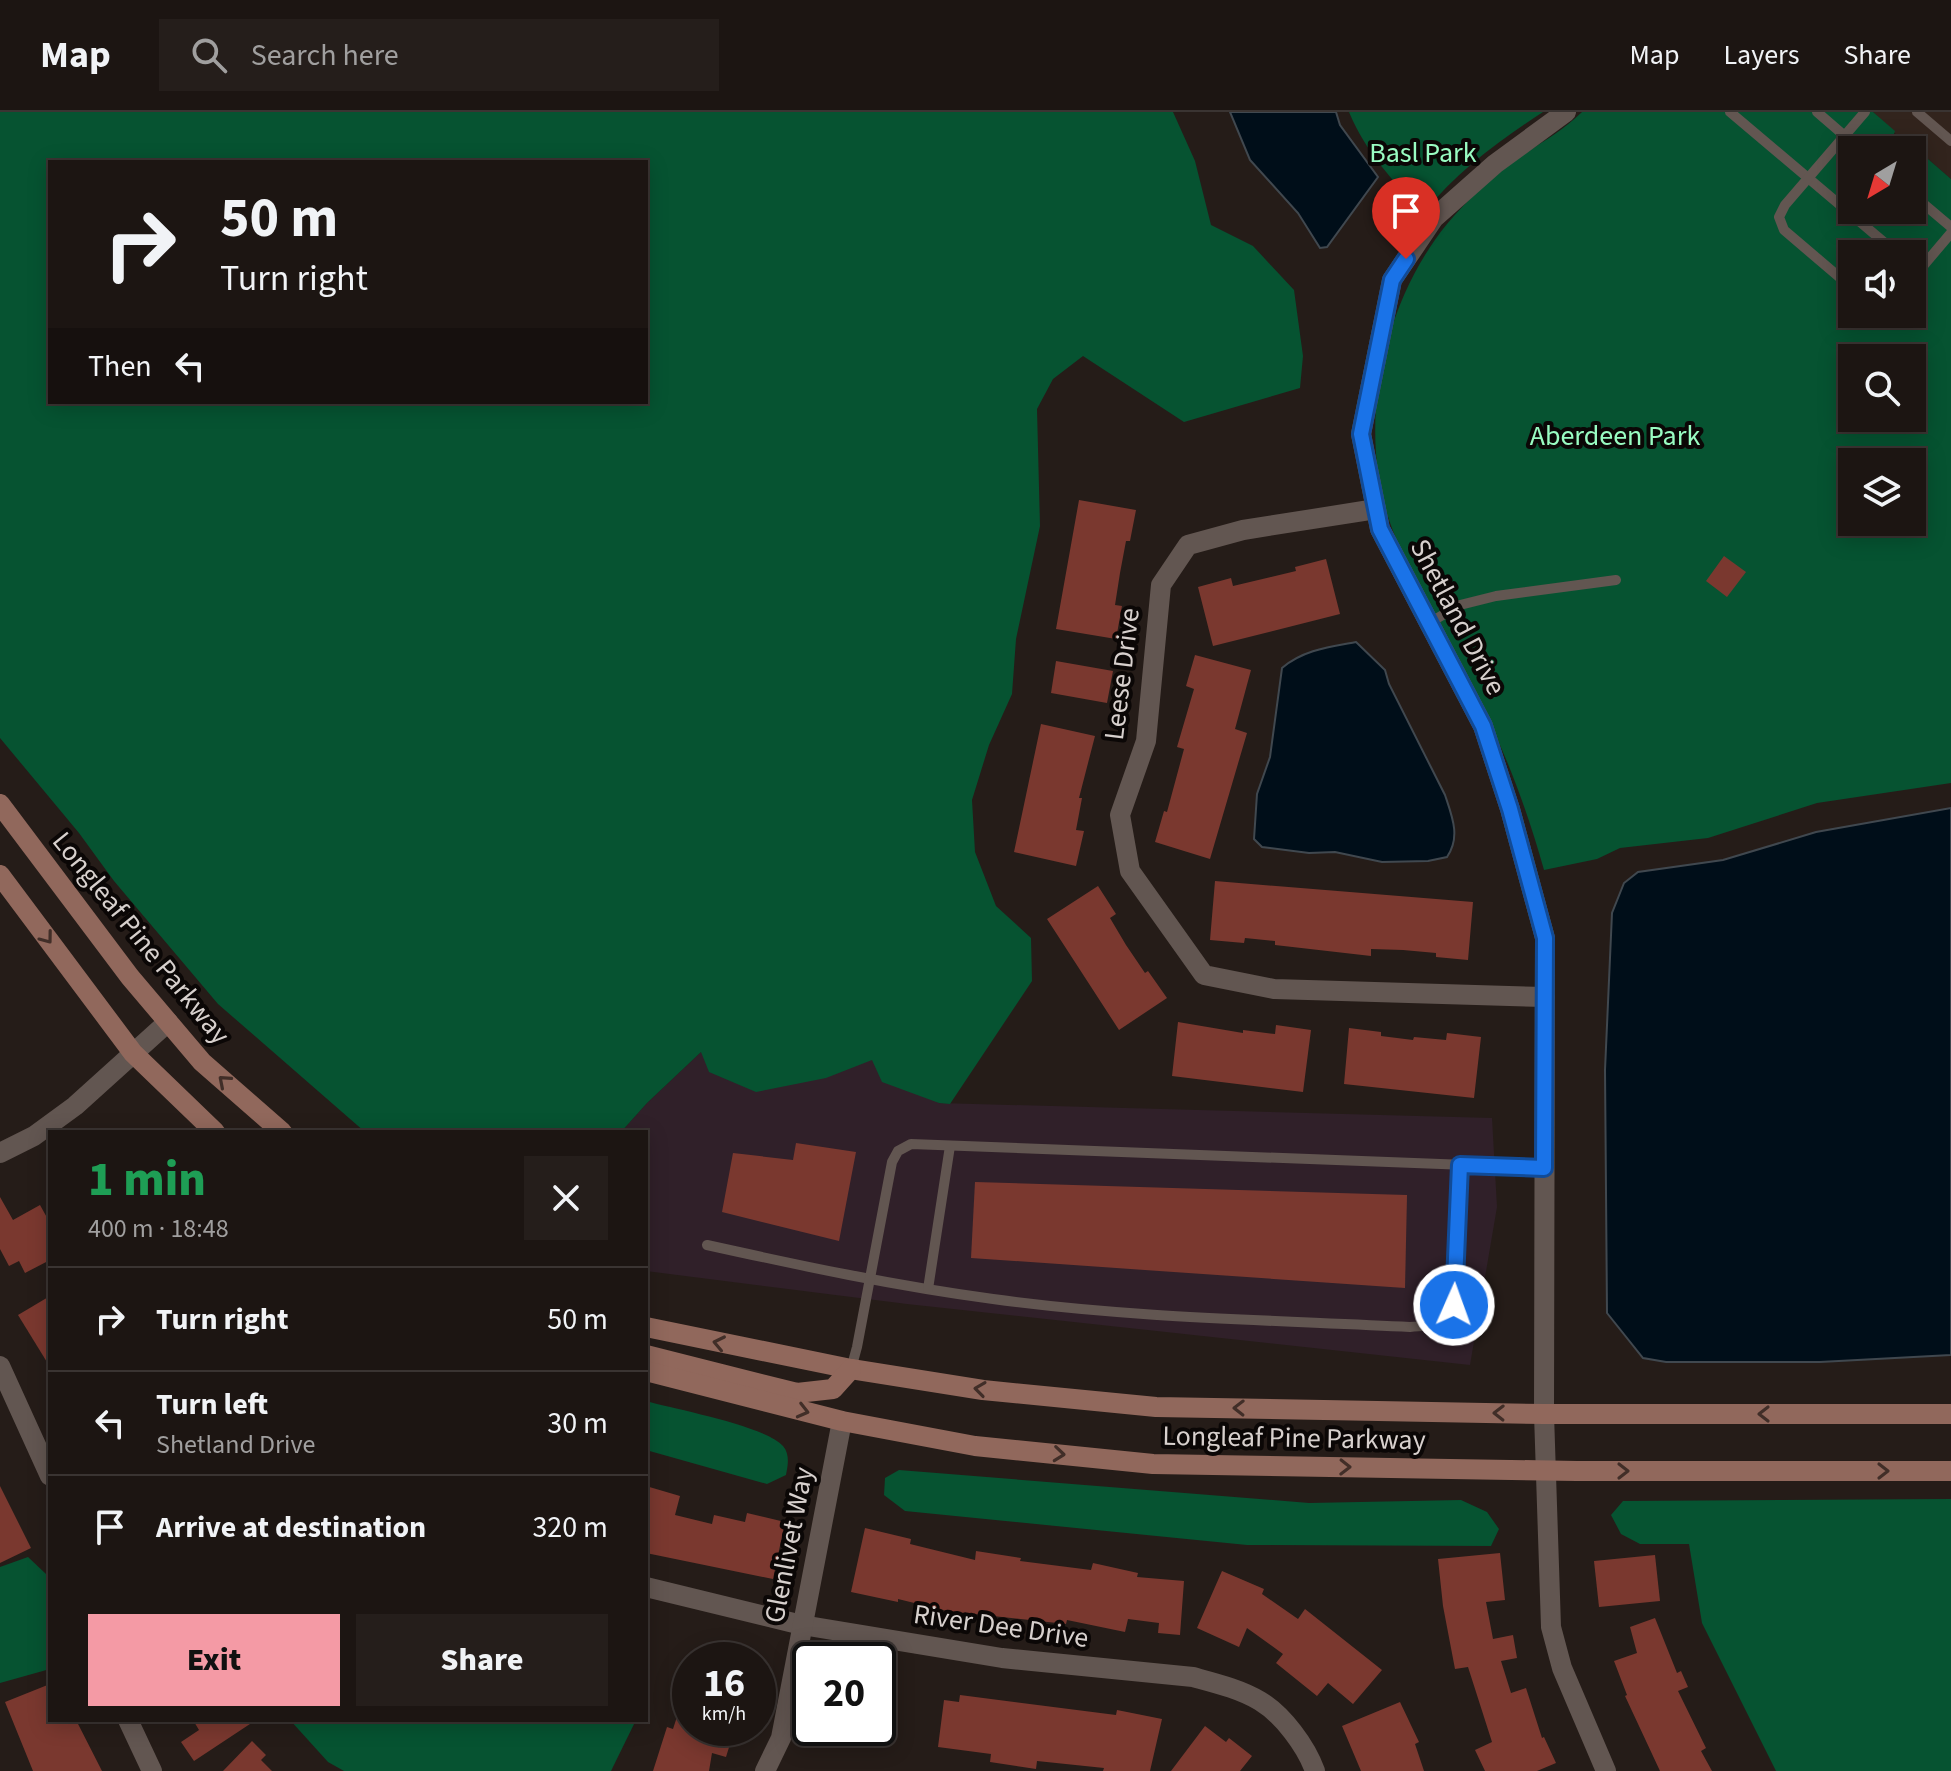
<!DOCTYPE html>
<html lang="en">
<head>
<meta charset="utf-8">
<style>
  body { margin:0; font-family:"Source Sans 3",sans-serif; background:#251e1b; color:#f1f3f6; height:100vh; display:flex; flex-direction:column; font-size:30px; white-space:nowrap }
  * { box-sizing:border-box; margin:0 }
  p { font-size:26px; color:#a09f9f }
  .icon { flex:none; width:44px; height:44px; fill:none; stroke:currentColor; stroke-width:2; stroke-linecap:round; stroke-linejoin:round }
  .map { position:relative; flex:1; overflow:hidden }
  .panel { position:absolute; left:48px; top:1018px; width:600px; height:592px; display:flex; flex-direction:column; background:#1c1512; border-radius:0px; box-shadow:0 4px 20px #0003,0 0 0 2px #3a3432 }
  .panel>* { flex:none }
  .top-card { position:absolute; left:48px; top:48px; width:600px; height:244px; border-radius:0px; box-shadow:0 4px 20px #0003,0 0 0 2px #3a3432; background:#1c1512; color:#f1f3f6; overflow:hidden }
  .needle { width:52px; rotate:218deg }
  .controls { position:absolute; left:1838px; top:24px; display:grid; gap:16px }
  .controls a { display:grid; place-items:center; width:88px; height:88px; border-radius:0px; background:#1c1512; box-shadow:0 4px 20px #0003,0 0 0 2px #3a3432; font-size:40px }
  .speed { position:absolute; left:672px; top:1530px; display:flex; gap:16px; font-size:40px; font-weight:700; text-align:center }
  .speed>* { display:grid; place-content:center; width:104px; height:104px; border-radius:50%; background:#1c1512; box-shadow:0 4px 20px #0003,0 0 0 2px #3a3432; line-height:1 }
  .speed small { font-size:20px; font-weight:400 }
  .speed .limit { border:4px solid #111; border-radius:12px; background:#fff; color:#111 }
  .pin { position:absolute; display:grid; place-items:center; width:68px; height:68px; color:#fff; margin:-82px -34px; border-radius:50% 50% 50% 0; rotate:-45deg; box-shadow:0 0 8px #0007 }
  .pin .icon { rotate:45deg }
  .me { position:absolute; width:88px; margin:-44px; rotate:2deg; stroke-linejoin:round; filter:drop-shadow(0 0 6px #0008) }
  .turn { display:flex; align-items:center; gap:28px; height:168px; padding:0 40px; font-size:36px }
  .turn .icon { width:104px; height:104px; stroke-width:2.5 }
  .turn b { display:block; font-size:56px; line-height:68px }
  .then { display:flex; align-items:center; height:76px; padding:0 40px; background:#0003; gap:16px; font-size:30px }
  .round { display:grid; place-items:center; flex:none; width:84px; height:84px; border-radius:0px; background:#251e1b }
  .headline { display:flex; align-items:center; justify-content:space-between; height:136px; padding:0 40px }
  h1 { font-size:48px; font-weight:800; line-height:60px; color:#1e9e55 }
  .primary-button { display:flex; gap:16px; margin-top:auto; padding:16px 40px }
  .primary-button a { flex:1; height:92px; border-radius:0px; background:#f49aa5; color:#111; font-size:32px; font-weight:800; line-height:92px; text-align:center }
  .primary-button a+a { background:#251e1b; color:#f1f3f6 }
  ul { padding:0; list-style:none }
  li { display:flex; align-items:center; gap:24px; height:104px; padding:0 40px; border-top:2px solid #3a3432 }
  li div { flex:1 }
  li b { display:block; font-size:30px }
  li em { font-style:normal }
  header { display:flex; align-items:center; gap:48px; box-sizing:border-box; height:112px; padding:0 40px; background:#1c1512; border-bottom:2px solid #3a3432 }
  header strong { font-size:38px }
  nav { display:flex; gap:44px; margin-inline-start:auto; font-size:28px }
  .search { width:560px; height:72px; background:#251e1b; display:flex; align-items:center; gap:20px; box-sizing:border-box; padding:0 28px; border-radius:0px; color:#a09f9f; font-size:30px }
  .map>svg:first-child { display:block }
  .commercial { fill:#302029 }
  .built { fill:#32241d }
  .green { fill:#065331; fill-rule:evenodd }
  .water { fill:#000e19; stroke:#40484f; stroke-width:2 }
  .building { fill:#7a382f }
  .lines { fill:none; stroke-linecap:round; stroke-linejoin:round }
  .service { stroke:#625651; stroke-width:10 }
  .minor { stroke:#625651; stroke-width:20 }
  .secondary { stroke:#91685c; stroke-width:20 }
  .oneway { stroke:#412e28 }
  .route-casing { stroke:#114b97; stroke-width:20 }
  .route { stroke:#1a73e8; stroke-width:14 }
  .labels { text-anchor:middle; dominant-baseline:central; stroke-width:8; stroke-linejoin:round; paint-order:stroke }
  .park-label { font-size:28px; fill:#99fcc2; stroke:#0b0706 }
  .street-label { font-size:28px; fill:#d7d0cd; stroke:#0b0706 }
</style>
</head>
<body>
<header>
<strong>Map</strong>
<div class="search"><svg class="icon" aria-label="search" viewBox="0 0 24 24"><circle cx="10" cy="10" r="6"/><path d="M15 15l6 6"/></svg>Search here</div>
<nav><a>Map</a><a>Layers</a><a>Share</a></nav>
</header>
<div class="map">
<svg width="1951" height="1659" viewBox="0 0 1951 1659">
  <rect width="100%" height="100%" fill="#251c18"/>
  <!-- commercial -->
  <polygon class="commercial" points="701,940 873,948 939,991 1492,1006 1497,1095 1470,1253 907,1192 646,1159 646,1020 621,1020 647,991"/>
  <!-- built -->
  <polygon class="built" points="1873,0 1951,0 1951,67 1905,27 1903,29"/>
  <!-- green -->
  <g class="green">
    <path d="M0 0H1173L1195 49 1211 113 1253 134 1294 178 1303 244 1300 276 1184 310 1083 244 1053 267 1037 297 1040 414 1016 527 1012 582 989 633 972 688 975 740 996 794 1031 826 1032 869 950 992 939 991 882 970 872 948 826 966 756 980 709 960 701 940 647 991 621 1020H365L218 892 114 769 79 721 0 626ZM50 50H646V290H50Z"/>
    <path d="M1349 0H1543C1499 29 1457 59 1424 101 1394 71 1365 39 1349 0Z"/>
    <path d="M1582 0H1873L1895 19 1894 22 1903 29 1905 27 1951 67V671L1817 691 1708 726 1620 736 1597 747 1544 758C1529 705 1511 654 1487 605 1458 546 1421 486 1396 426 1353 326 1380 194 1447 112 1467 88 1489 68 1513 50 1536 33 1562 20 1582 0ZM1852 38H1912V98H1852ZM1852 142H1912V202H1852ZM1852 246H1912V306H1852ZM1852 350H1912V410H1852Z"/>
    <path d="M646 1289C674 1297 766 1314 783 1334 790 1342 788 1353 786 1363L767 1372 646 1338Z"/>
    <polygon points="899,1358 1309,1391 1461,1388 1487,1400 1499,1417 1491,1434 1247,1433 905,1399 884,1383 885,1366"/>
    <polygon points="1951,1387 1951,1659 1776,1659 1702,1511 1689,1432 1640,1432 1621,1422 1611,1403 1623,1389"/>
    <polygon points="28,1445 46,1462 50,1474 50,1557 0,1571 0,1455"/>
    <polygon points="290,1608 636,1608 611,1659 344,1659 328,1650"/>
  </g>
  <!-- water -->
  <g class="water">
    <polygon points="1230,0 1336,0 1340,13 1378,65 1327,135 1320,136 1298,101 1250,48"/>
    <path d="M1356 530 1385 558 1389 572 1445 683C1452 704 1461 725 1447 745L1428 749 1382 750 1335 740 1309 741 1262 735 1254 727 1257 682 1270 645 1282 556C1303 538 1329 535 1356 530Z"/>
    <polygon points="1951,696 1951,1243 1820,1250 1666,1250 1643,1246 1607,1201 1605,958 1612,801 1624,771 1638,760 1723,748 1816,720"/>
  </g>
  <!-- building -->
  <g class="building">
    <polygon points="1079,388 1136,398 1130,429 1126,429 1120,461 1115,493 1122,494 1116,527 1056,517"/>
    <polygon points="1724,444 1746,460 1727,485 1706,469"/>
    <polygon points="1326,447 1340,502 1213,534 1198,475 1231,466 1233,474 1296,459 1295,455"/>
    <polygon points="1195,543 1251,558 1235,617 1247,621 1210,747 1155,730 1164,699 1167,700 1184,637 1177,635 1194,577 1186,574"/>
    <polygon points="1056,549 1113,559 1107,591 1051,581"/>
    <polygon points="1041,612 1095,624 1079,686 1082,686 1076,718 1084,719 1076,754 1014,740"/>
    <polygon points="1215,769 1473,790 1468,848 1436,845 1436,841 1403,838 1371,837 1371,844 1275,833 1275,829 1245,826 1244,831 1210,828"/>
    <polygon points="1098,774 1116,802 1110,806 1126,833 1145,861 1148,859 1167,886 1119,918 1047,807"/>
    <polygon points="1178,910 1243,921 1243,918 1275,922 1276,913 1311,918 1303,980 1172,964"/>
    <polygon points="1349,916 1381,920 1381,924 1413,928 1414,925 1446,928 1447,921 1481,925 1474,986 1344,972"/>
    <polygon points="796,1031 856,1040 839,1129 722,1100 733,1041 793,1048"/>
    <polygon points="975,1070 1407,1083 1405,1176 971,1146"/>
    <polygon points="0,1085 13,1108 40,1093 50,1111 50,1148 25,1161 19,1149 9,1154 0,1137"/>
    <polygon points="50,1184 50,1255 18,1203"/>
    <polygon points="0,1374 31,1436 0,1451"/>
    <polygon points="646,1374 680,1384 675,1403 712,1412 714,1403 745,1410 747,1401 785,1410 773,1467 646,1441"/>
    <polygon points="865,1416 911,1427 910,1432 975,1448 976,1439 1021,1446 1020,1449 1091,1458 1093,1451 1138,1461 1137,1465 1184,1469 1180,1523 1158,1521 1159,1511 1128,1507 1125,1520 1067,1508 1066,1512 947,1499 898,1487 898,1490 851,1480"/>
    <polygon points="1500,1441 1505,1488 1486,1490 1493,1527 1513,1523 1517,1546 1501,1549 1511,1581 1526,1576 1542,1626 1544,1625 1556,1651 1537,1659 1485,1659 1475,1638 1492,1630 1468,1555 1455,1557 1443,1494 1438,1447"/>
    <polygon points="1655,1443 1660,1489 1599,1495 1594,1449"/>
    <polygon points="1222,1459 1264,1477 1262,1482 1298,1507 1305,1497 1382,1558 1353,1592 1328,1571 1317,1584 1276,1551 1283,1542 1247,1516 1239,1535 1197,1516"/>
    <polygon points="1655,1506 1677,1561 1681,1559 1688,1575 1678,1579 1706,1636 1701,1639 1712,1659 1660,1659 1625,1584 1627,1583 1614,1549 1637,1541 1630,1515"/>
    <polygon points="50,1572 50,1608 76,1608 102,1659 33,1659 5,1590"/>
    <polygon points="687,1574 690,1575 690,1616 735,1616 726,1645 712,1641 709,1659 653,1659 667,1615 673,1617"/>
    <polygon points="960,1583 1116,1603 1117,1598 1162,1607 1150,1659 1103,1659 1104,1656 1037,1649 1036,1657 990,1650 991,1642 938,1635 944,1588 959,1590"/>
    <polygon points="1400,1590 1419,1630 1415,1632 1424,1659 1361,1659 1342,1614"/>
    <polygon points="193,1608 256,1608 194,1649 181,1630 199,1618"/>
    <polygon points="1205,1614 1226,1630 1229,1626 1252,1644 1240,1659 1171,1659"/>
    <polygon points="252,1629 266,1643 261,1648 272,1659 223,1659"/>
  </g>
  <g class="lines">
    <!-- service -->
    <g class="service">
      <polyline points="1730,0 1898,142"/>
      <polyline points="1817,0 1861,38"/>
      <polyline points="1917,0 1951,29"/>
      <polyline points="1912,82 1951,115"/>
      <polyline points="1912,154 1918,160 1951,121"/>
      <polyline points="1852,176 1784,118 1779,105 1785,93 1865,0"/>
      <polyline points="1429,511 1460,493 1496,484 1616,468"/>
      <path d="M707 1133C802 1154 896 1174 993 1187 1131 1206 1271 1208 1410 1215 1433 1213 1443 1216 1454 1193L1460 1053"/>
      <polyline points="928,1177 950,1034"/>
      <polyline points="851,1257 857,1235 892,1050 898,1039 911,1032 1544,1056"/>
    </g>
    <!-- minor -->
    <g class="minor">
      <polyline points="1566,0 1495,52 1434,106 1392,168 1361,322 1380,417 1483,614 1510,697 1545,826 1544,1302 1551,1515 1562,1556 1606,1659"/>
      <polyline points="1376,397 1243,418 1188,433 1161,473 1146,629 1120,703 1130,759 1204,863 1274,877 1545,885"/>
      <polyline points="0,1041 34,1024 75,994 168,910"/>
      <polyline points="0,1254 50,1364"/>
      <path d="M646 1475 802 1513 1002 1546 1193 1565C1215 1571 1240 1577 1260 1589 1283 1603 1306 1634 1315 1659"/>
      <polyline points="128,1608 152,1659"/>
      <polyline points="765,1659 781,1626 842,1309"/>
    </g>
    <!-- secondary -->
    <g class="secondary">
      <polyline points="0,692 130,865 202,950 282,1020"/>
      <polyline points="0,763 133,941 215,1020"/>
      <polyline points="646,1215 851,1257 983,1278 1156,1295 1544,1302 1951,1302"/>
      <polyline points="646,1243 797,1281 833,1277 851,1257"/>
      <polyline points="646,1259 842,1309 975,1334 1153,1352 1577,1359 1951,1359"/>
    </g>
  </g>
  <!-- one-way arrows -->
  <defs><path id="oneway-chevron" d="M-2-3.5L2.5 0L-2 3.5" fill="none" stroke-width="1.6" stroke-linecap="round" stroke-linejoin="round" transform="scale(2)"/></defs>
  <g class="oneway">
    <use href="#oneway-chevron" transform="translate(47 826) rotate(53)"/>
    <use href="#oneway-chevron" transform="translate(224 969) rotate(-139)"/>
    <use href="#oneway-chevron" transform="translate(719 1231) rotate(-168)"/>
    <use href="#oneway-chevron" transform="translate(980 1277) rotate(-172)"/>
    <use href="#oneway-chevron" transform="translate(1239 1296) rotate(-179)"/>
    <use href="#oneway-chevron" transform="translate(803 1299) rotate(14)"/>
    <use href="#oneway-chevron" transform="translate(1499 1301) rotate(-179)"/>
    <use href="#oneway-chevron" transform="translate(1764 1302) rotate(180)"/>
    <use href="#oneway-chevron" transform="translate(1059 1342) rotate(6)"/>
    <use href="#oneway-chevron" transform="translate(1345 1355) rotate(1)"/>
    <use href="#oneway-chevron" transform="translate(1623 1359)"/>
    <use href="#oneway-chevron" transform="translate(1883 1359)"/>
  </g>
  <g class="lines">
    <defs>
      <polyline id="route" points="1406,147 1392,168 1361,322 1380,417 1483,614 1510,697 1545,826 1544,1056 1460,1053 1454,1193"/>
    </defs>
    <!-- route casing -->
    <use href="#route" class="route-casing"/>
    <!-- route -->
    <use href="#route" class="route"/>
  </g>
  <g class="labels">
    <!-- park labels -->
    <g class="park-label">
      <text x="1423" y="41">Basl Park</text>
      <text x="1615" y="324">Aberdeen Park</text>
    </g>
    <!-- street labels -->
    <g class="street-label">
      <text transform="translate(1458 505) rotate(62)">Shetland Drive</text>
      <text transform="translate(1122 562) rotate(-83)">Leese Drive</text>
      <text transform="translate(141 826) rotate(51)">Longleaf Pine Parkway</text>
      <text transform="translate(1294 1326) rotate(1)">Longleaf Pine Parkway</text>
      <text transform="translate(789 1433) rotate(-79)">Glenlivet Way</text>
      <text transform="translate(1001 1514) rotate(8)">River Dee Drive</text>
    </g>
  </g>
</svg>
<div class="controls">
<a><svg class="needle" viewBox="-14 -14 28 28"><path d="M0-13l5 13h-10z" fill="#e53935"/><path d="M0 13l5-13h-10z" fill="#a09f9f"/></svg></a>
<a><svg class="icon" aria-label="sound" viewBox="0 0 24 24"><path d="M4 9h4l5-4v14l-5-4H4zM17 9q2 3 0 6"/></svg></a>
<a><svg class="icon" aria-label="search" viewBox="0 0 24 24"><circle cx="10" cy="10" r="6"/><path d="M15 15l6 6"/></svg></a>
<a><svg class="icon" aria-label="layers" viewBox="0 0 24 24"><path d="M12 4l9 5-9 5-9-5zM3 14l9 5 9-5"/></svg></a>
</div>
<div class="speed"><div>16<small>km/h</small></div><div class="limit">20</div></div>
<div class="pin" style="left:1406px;top:147px;background:#d93025"><svg class="icon" aria-label="arrive" viewBox="0 0 24 24"><path d="M6 21V4h12l-3 4 3 4H6"/></svg></div>
<svg class="me" style="left:1454px;top:1193px" viewBox="-20 -20 40 40"><circle r="17" fill="#1a73e8" stroke="#fff" stroke-width="3"/><path d="M0-11L8 9 0 5-8 9z" fill="#fff"/></svg>
<div class="top-card">
<div class="turn"><svg class="icon" aria-label="right" viewBox="0 0 24 24"><path d="M7 20v-9h11M14 6l5 5-5 5"/></svg><div><b>50 m</b>Turn right</div></div>
<div class="then">Then<svg class="icon" aria-label="left" viewBox="0 0 24 24"><path d="M17 20v-9H6M10 6l-5 5 5 5"/></svg></div>
</div>
<section class="panel">
<div class="headline"><div><h1>1 min</h1><p>400 m · 18:48</p></div><a class="round"><svg class="icon" aria-label="close" viewBox="0 0 24 24"><path d="M6 6l12 12M18 6L6 18"/></svg></a></div>
<ul>
<li><svg class="icon" aria-label="right" viewBox="0 0 24 24"><path d="M7 20v-9h11M14 6l5 5-5 5"/></svg><div><b>Turn right</b></div><em>50 m</em></li>
<li><svg class="icon" aria-label="left" viewBox="0 0 24 24"><path d="M17 20v-9H6M10 6l-5 5 5 5"/></svg><div><b>Turn left</b><p>Shetland Drive</p></div><em>30 m</em></li>
<li><svg class="icon" aria-label="arrive" viewBox="0 0 24 24"><path d="M6 21V4h12l-3 4 3 4H6"/></svg><div><b>Arrive at destination</b></div><em>320 m</em></li>
</ul>
<div class="primary-button"><a>Exit</a><a>Share</a></div>
</section>
</div>
</body>
</html>
